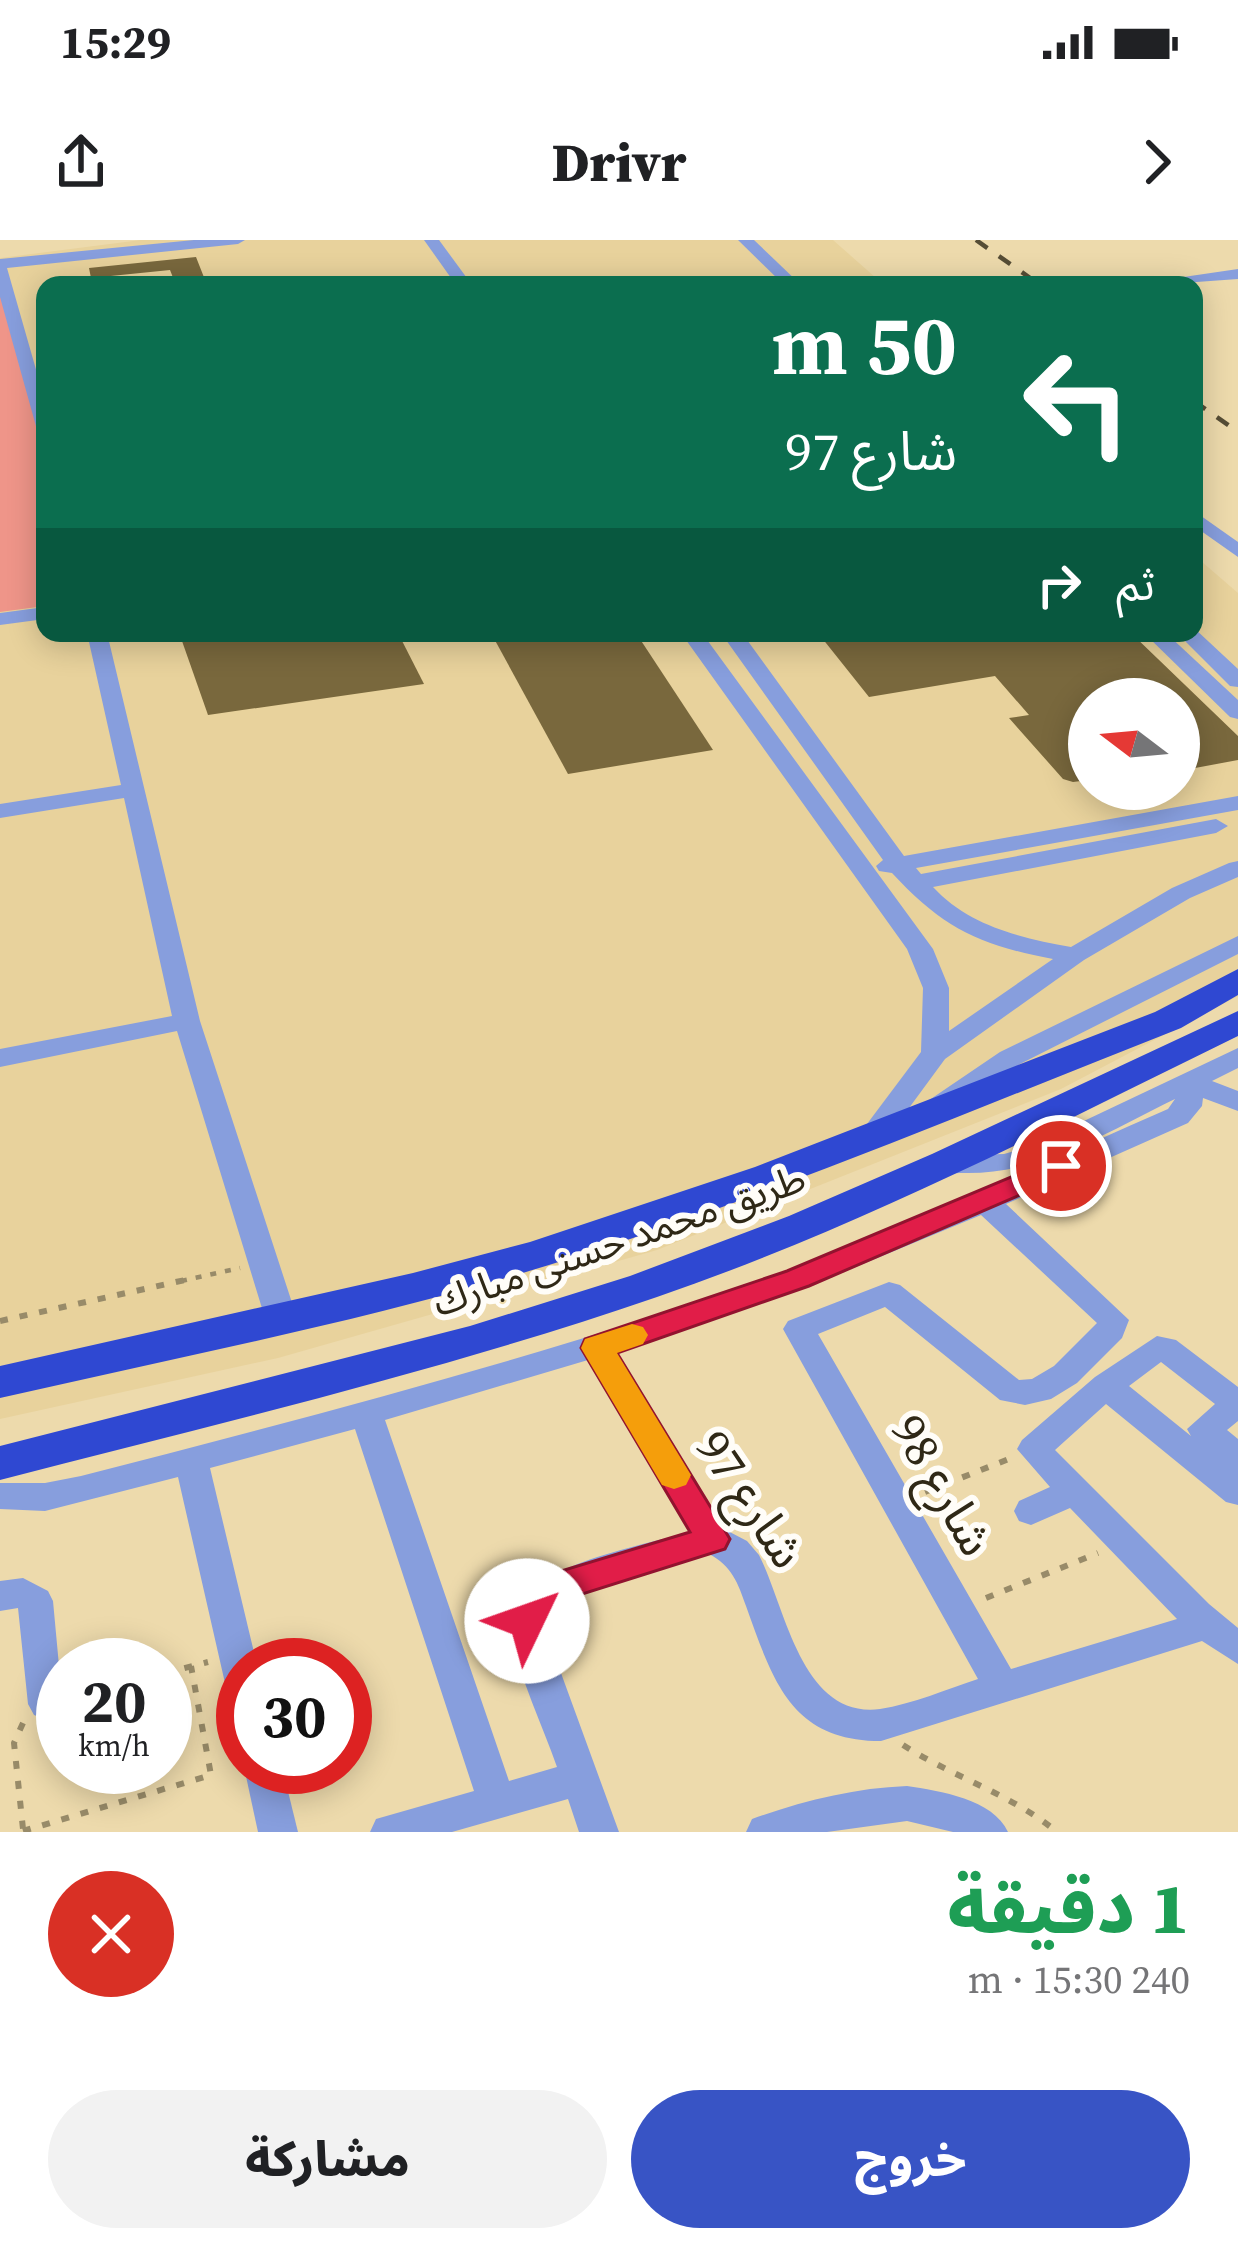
<!DOCTYPE html>
<html lang="ar">
<head>
<meta charset="utf-8">
<style>
  body { margin:0; font-family:"Source Serif 4","Noto Sans Arabic",serif; background:#f2f2f2; color:#202124; direction:rtl; height:100vh; display:flex; flex-direction:column; font-size:45px; white-space:nowrap }
  * { box-sizing:border-box; margin:0 }
  p { font-size:39px; color:#757577 }
  .icon { flex:none; width:66px; height:66px; fill:none; stroke:currentColor; stroke-width:2; stroke-linecap:round; stroke-linejoin:round }
  .map { position:relative; height:1592px; overflow:hidden; direction:ltr }
  .details { display:flex; flex-direction:column; background:#fff; flex:1 }
  .details>* { flex:none }
  .top-card { position:absolute; left:36px; top:36px; width:1167px; height:366px; border-radius:24px; box-shadow:0 6px 30px #0003; direction:rtl; background:#0b6e4f; color:#fff; overflow:hidden }
  .needle { width:78px; rotate:286deg }
  .controls { position:absolute; left:1068px; top:438px; display:grid; gap:24px }
  .controls a { display:grid; place-items:center; width:132px; height:132px; border-radius:50%; background:#fff; box-shadow:0 6px 30px #0003; font-size:60px }
  .speed { position:absolute; left:36px; top:1398px; display:flex; gap:24px; font-size:60px; font-weight:700; text-align:center }
  .speed>* { display:grid; place-content:center; width:156px; height:156px; border-radius:50%; background:#fff; box-shadow:0 6px 30px #0003; line-height:1 }
  .speed small { font-size:30px; font-weight:400 }
  .speed .limit { border:18px solid #d22; background:#fff; color:#111 }
  .pin { position:absolute; display:grid; place-items:center; width:102px; height:102px; color:#fff; margin:-51px; border:6px solid #fff; border-radius:50%; box-shadow:0 3px 12px #0007 }
  .me { position:absolute; width:132px; margin:-66px; rotate:48deg; stroke-linejoin:round; filter:drop-shadow(0 0 9px #0008) }
  .turn { display:flex; align-items:center; gap:42px; height:252px; padding:0 48px; font-size:54px }
  .turn .icon { width:156px; height:156px; stroke-width:2.5 }
  .turn b { display:block; font-size:84px; line-height:102px }
  .then { display:flex; align-items:center; height:114px; padding:0 48px; background:#0003; gap:24px; font-size:45px }
  .round { display:grid; place-items:center; flex:none; width:126px; height:126px; border-radius:63px; background:#f2f2f2 }
  .headline { display:flex; align-items:center; justify-content:space-between; height:204px; padding:0 48px }
  h1 { font-size:72px; font-weight:800; line-height:90px; color:#1e9e55 }
  .primary-button { display:flex; gap:24px; margin-top:auto; padding:24px 48px }
  .primary-button a { flex:1; height:138px; border-radius:72px; background:#3854c5; color:#fff; font-size:48px; font-weight:800; line-height:138px; text-align:center }
  .primary-button a+a { background:#f2f2f2; color:#202124 }
  .status { display:flex; justify-content:space-between; align-items:center; height:84px; padding:0 60px; background:#fff; direction:ltr }
  .status svg { height:33px; fill:currentColor }
  header { display:flex; justify-content:space-between; align-items:center; height:156px; padding:0 48px; background:#fff; font-size:54px; font-weight:800 }
  .map>svg:first-child { display:block }
  .built { fill:#e8d29c; fill-rule:evenodd }
  .green { fill:#ef9589 }
  .building { fill:#79683d }
  .lines { fill:none; stroke-linecap:round; stroke-linejoin:round }
  .path-far1 { stroke:#988b69; stroke-width:4.5; stroke-dasharray:6 9; stroke-linecap:butt }
  .path { stroke:#988b69; stroke-width:6; stroke-dasharray:8 12; stroke-linecap:butt }
  .minor { fill:#879edd; fill-rule:evenodd }
  .highway { fill:#2f48d2; fill-rule:evenodd }
  .rail { stroke:#564d35; stroke-width:4.5; stroke-dasharray:14 14; stroke-linecap:butt }
  .route { fill:#e11d48; stroke:#92132f; stroke-width:3 }
  .slow { fill:#f59e0b }
  .labels { text-anchor:middle; dominant-baseline:central; stroke-width:12; stroke-linejoin:round; paint-order:stroke }
  .street-label { font-size:39px; fill:#2f2816; stroke:#fffdf8 }
  .near-street-label { font-size:48px; fill:#2f2816; stroke:#fffdf8 }
</style>
</head>
<body>
<div class="status"><b>15:29</b><svg viewBox="0 0 49 12"><path d="M0 12V9h3v3zM5 12V6h3v6zM10 12V3h3v9zM15 12V0h3v12zM26 1h20v11H26zM47 4h2v5h-2z"/></svg></div>
<header><svg class="icon" aria-label="forward" viewBox="0 0 24 24"><path d="M9 5l7 7-7 7"/></svg>Drivr<svg class="icon" aria-label="share" viewBox="0 0 24 24"><path d="M12 15V3M7 8l5-5 5 5M5 13v7h14v-7"/></svg></header>
<div class="map">
<svg width="1238" height="1592" viewBox="0 0 1238 1592">
  <rect width="100%" height="100%" fill="#eddaac"/>
  <!-- built -->
  <path class="built" d="M141 0H833L884 45H45V393H1194V315L1238 353V756L1061 849 657 1010 278 1118 0 1179V18ZM1089 459H1179V549H1089Z"/>
  <!-- green -->
  <polygon class="green" points="0,42 45,216 45,366 0,372"/>
  <!-- building -->
  <g class="building">
    <polygon points="196,17 207,45 176,45 170,30 91,38 89,28"/>
    <polygon points="239,393 398,393 424,444 208,475 182,401"/>
    <polygon points="491,393 636,393 713,510 568,534"/>
    <polygon points="818,393 1131,393 1238,496 1238,520 1179,531 1179,459 1089,459 1089,540 1073,542 1063,539 1009,478 1029,475 995,436 869,457"/>
  </g>
  <g class="lines">
    <!-- path-far1 -->
    <polyline class="path-far1" points="181,1041 240,1028"/>
    <!-- path -->
    <g class="path">
      <polyline points="0,1081 194,1038"/>
      <polyline points="925,1252 1009,1219"/>
      <polyline points="986,1358 1098,1313"/>
      <polyline points="165,1433 208,1422"/>
      <polyline points="23,1483 14,1503 23,1589"/>
      <path d="M903 1505C953 1537 1011 1554 1057 1592"/>
      <polyline points="23,1591 211,1535 191,1426"/>
    </g>
    <!-- minor -->
    <g class="minor">
      <polygon points="194,0 245,0 238,4 7,28 45,161 45,198 39,197 0,57 0,19"/>
      <polygon points="424,0 439,0 472,45 456,45"/>
      <polygon points="738,0 754,0 801,45 784,45"/>
      <polygon points="1238,29 1238,39 1155,45 1163,40"/>
      <polygon points="1194,271 1238,302 1238,317 1194,286"/>
      <polygon points="45,367 45,379 0,385 0,373"/>
      <polygon points="1194,388 1238,429 1238,447 1230,446 1177,393 1194,393"/>
      <polygon points="87,393 107,393 200,781 297,1078 292,1086 270,1086 265,1078 177,791 0,827 0,809 172,776 124,558 0,578 0,564 121,545"/>
      <path d="M681 393H702L933 709 949 748V791L1053 719C978 705 942 687 892 633L879 631 876 626 883 620 721 393H742L904 616 1238 556V570L916 628 921 634 1216 579 1228 586 1216 593 933 647C969 686 1021 698 1071 707L1172 648 1229 623 1238 621V637L1190 658 1084 720 945 819 884 902H864L860 895 864 888 921 812 923 748 907 709Z"/>
      <polygon points="1144,393 1166,393 1238,460 1238,479 1230,477"/>
      <polygon points="1238,696 1238,714 1020,824 940,876 920,876 916,869 1000,812"/>
      <path d="M1238 808V828L1212 841 1238 851V871L1203 858 1202 866 1188 883 1006 964 1129 1080 1122 1098 1077 1143 1051 1159 1025 1165 1000 1160 885 1067 818 1094 1011 1429 1177 1379 1070 1268 1031 1285 1019 1281 1014 1271 1019 1261 1050 1247 1017 1209 1022 1200 1095 1137 1157 1096 1176 1100 1238 1147V1181L1227 1190 1238 1199V1265L1226 1262 1106 1164 1055 1210 1209 1364 1238 1388V1424L1202 1401 881 1501C791 1501 773 1441 746 1366 738 1343 732 1326 709 1314L566 1359 547 1377 546 1392 619 1592H579L568 1559 452 1592H370L376 1579 474 1551 355 1189 210 1228 257 1425H243V1459L230 1454 225 1443 178 1237 45 1271 0 1269V1243H45L81 1236C317 1175 553 1114 782 1033 915 985 1039 925 1168 869L1175 859C1107 892 1043 934 965 933 951 933 940 935 932 923L936 916 1004 914 1029 907ZM981 975 1097 1083 1054 1126 1032 1139 1019 1140 900 1045 889 1042 788 1081 783 1089 978 1439C947 1449 913 1464 880 1469 801 1479 786 1368 759 1315L747 1301 724 1289 616 1112 805 1048ZM588 1120 690 1292C643 1306 498 1329 511 1395 520 1439 542 1484 557 1527L509 1541 385 1180ZM1161 1122 1215 1164 1187 1189 1191 1196 1129 1146Z"/>
      <polygon points="23,1338 48,1351 53,1361 63,1469 47,1480 34,1475 28,1464 18,1368 0,1371 0,1341"/>
      <polygon points="244,1527 282,1527 298,1592 258,1592"/>
      <path d="M907 1546C940 1551 993 1559 1008 1592H953L907 1581 827 1592H746L752 1579C802 1561 854 1548 907 1546Z"/>
    </g>
    <!-- highway -->
    <g class="highway">
      <path d="M1238 729V755L1181 788C972 870 764 959 549 1025 370 1080 183 1116 0 1158V1126L413 1033 530 1002 755 927 1155 772Z"/>
      <path d="M1238 771V796C1048 889 858 988 657 1057 442 1131 220 1183 0 1240V1206L470 1086 630 1036 789 976 932 914Z"/>
    </g>
    <!-- rail -->
    <g class="rail">
      <polyline points="976,0 1040,45"/>
      <polyline points="1194,161 1238,192"/>
    </g>
  </g>
  <!-- route -->
  <path class="route" d="M1061 916 1071 919 1075 926 1071 933 809 1046 617 1113 730 1299 725 1309 566 1359 549 1371 540 1392 527 1396 514 1392 509 1381C517 1360 523 1350 541 1337L690 1292 581 1108 585 1099 787 1031Z"/>
  <!-- slow -->
  <polygon class="slow" points="632,1084 643,1087 648,1095 643,1104 617,1113 691,1235 686,1245 674,1249 662,1245 581,1108 585,1099"/>
  <g class="labels">
    <!-- street labels -->
    <g class="street-label">
      <text transform="translate(619 1000) rotate(-19)">طريق محمد حسنى مبارك</text>
    </g>
    <!-- near-street labels -->
    <g class="near-street-label">
      <text transform="translate(943 1245) rotate(60)">شارع 98</text>
      <text transform="translate(751 1259) rotate(56)">شارع 97</text>
    </g>
  </g>
</svg>
<div class="controls">
<a><svg class="needle" viewBox="-14 -14 28 28"><path d="M0-13l5 13h-10z" fill="#e53935"/><path d="M0 13l5-13h-10z" fill="#757577"/></svg></a>
</div>
<div class="speed"><div>20<small>km/h</small></div><div class="limit">30</div></div>
<div class="pin" style="left:1061px;top:926px;background:#d93025"><svg class="icon" aria-label="arrive" viewBox="0 0 24 24"><path d="M6 21V4h12l-3 4 3 4H6"/></svg></div>
<svg class="me" style="left:527px;top:1381px" viewBox="-20 -20 40 40"><circle r="19" fill="#fff"/><path d="M0-13L10 11 0 6-10 11z" fill="#e11d48"/></svg>
<div class="top-card">
<div class="turn"><svg class="icon" aria-label="left" viewBox="0 0 24 24"><path d="M17 20v-9H6M10 6l-5 5 5 5"/></svg><div><b>50 m</b>شارع 97</div></div>
<div class="then">ثم<svg class="icon" aria-label="right" viewBox="0 0 24 24"><path d="M7 20v-9h11M14 6l5 5-5 5"/></svg></div>
</div>
</div>
<section class="details">
<div class="headline"><div><h1>1 دقيقة</h1><p>240 m · 15:30</p></div><a class="round" style="background:#d93025;color:#fff"><svg class="icon" aria-label="close" viewBox="0 0 24 24"><path d="M6 6l12 12M18 6L6 18"/></svg></a></div>
<div class="primary-button"><a>خروج</a><a>مشاركة</a></div>
</section>
</body>
</html>
